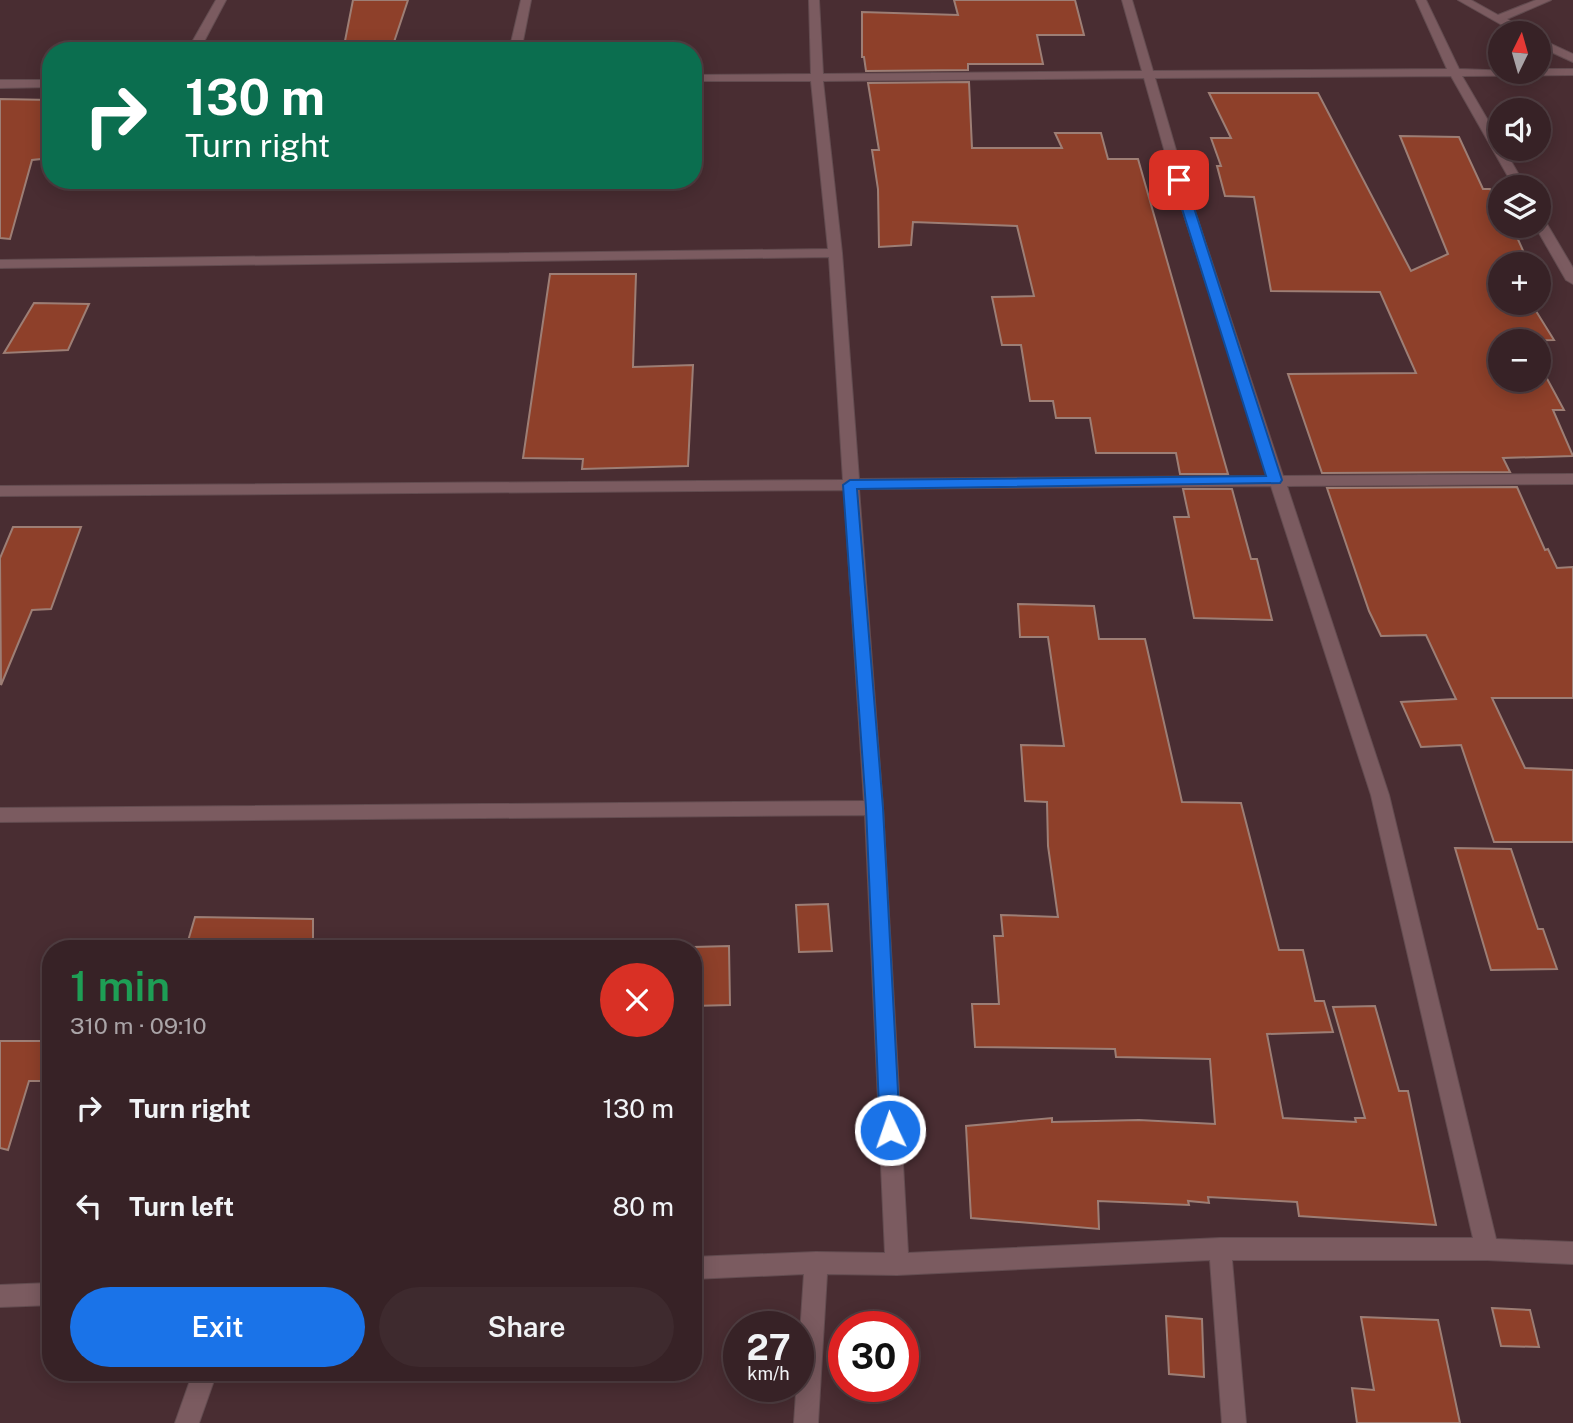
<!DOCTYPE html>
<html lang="en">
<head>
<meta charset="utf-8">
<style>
  body { margin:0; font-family:"Public Sans",sans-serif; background:#3e2a2e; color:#f1f3f6; height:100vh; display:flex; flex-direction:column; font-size:26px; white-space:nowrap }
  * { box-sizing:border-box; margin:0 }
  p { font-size:23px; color:#aaa4a7 }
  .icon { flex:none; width:38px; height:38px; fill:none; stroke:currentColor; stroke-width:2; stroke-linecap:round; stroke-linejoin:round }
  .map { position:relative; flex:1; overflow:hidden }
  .sheet { position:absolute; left:42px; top:940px; width:660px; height:441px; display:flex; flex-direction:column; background:#372226; border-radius:28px; box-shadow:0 4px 18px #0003,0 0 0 2px #513f43 }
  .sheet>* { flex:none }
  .banner { position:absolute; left:42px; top:42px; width:660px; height:147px; border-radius:28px; box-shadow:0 4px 18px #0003,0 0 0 2px #513f43; background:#0b6e4f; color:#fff; overflow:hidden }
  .needle { width:46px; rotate:5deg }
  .tools { position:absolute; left:1488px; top:21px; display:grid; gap:14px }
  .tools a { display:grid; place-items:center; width:63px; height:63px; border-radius:50%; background:#372226; box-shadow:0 4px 18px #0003,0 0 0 2px #513f43; font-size:35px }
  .speed { position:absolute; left:723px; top:1311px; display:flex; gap:14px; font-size:35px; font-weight:700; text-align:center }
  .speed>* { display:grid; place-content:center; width:91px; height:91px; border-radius:50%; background:#372226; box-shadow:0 4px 18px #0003,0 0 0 2px #513f43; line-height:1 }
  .speed small { font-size:18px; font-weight:400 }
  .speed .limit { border:10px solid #d22; background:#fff; color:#111 }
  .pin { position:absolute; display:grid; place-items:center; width:60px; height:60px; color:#fff; margin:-30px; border-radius:14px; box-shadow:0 4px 10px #0006 }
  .me { position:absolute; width:77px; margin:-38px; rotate:357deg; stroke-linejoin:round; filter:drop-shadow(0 0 5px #0008) }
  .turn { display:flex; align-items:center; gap:24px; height:147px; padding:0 28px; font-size:32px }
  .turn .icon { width:91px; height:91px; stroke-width:2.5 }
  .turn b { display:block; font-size:49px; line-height:60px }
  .round { display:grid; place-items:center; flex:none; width:74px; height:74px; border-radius:37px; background:#3e2a2e }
  .head { display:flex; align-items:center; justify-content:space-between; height:119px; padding:0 28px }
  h1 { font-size:42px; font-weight:600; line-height:52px; color:#1e9e55 }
  .cta { display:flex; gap:14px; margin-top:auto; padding:14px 28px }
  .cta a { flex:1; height:80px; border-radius:42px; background:#1a73e8; color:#fff; font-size:28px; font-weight:600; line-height:80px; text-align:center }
  .cta a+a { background:#3e2a2e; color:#f1f3f6 }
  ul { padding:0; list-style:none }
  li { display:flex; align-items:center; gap:21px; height:98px; padding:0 28px }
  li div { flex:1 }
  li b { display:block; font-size:26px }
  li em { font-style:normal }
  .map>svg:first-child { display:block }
  .building { fill:#8e402a; stroke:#9d7e75; stroke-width:2 }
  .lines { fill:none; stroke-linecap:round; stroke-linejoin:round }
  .minor-casing { stroke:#634c50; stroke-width:2 }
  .minor { fill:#7b5b60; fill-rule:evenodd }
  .route { fill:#1a73e8; stroke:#114b97; stroke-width:2 }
</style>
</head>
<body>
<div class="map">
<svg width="1573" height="1423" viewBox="0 0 1573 1423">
  <rect width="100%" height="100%" fill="#492d32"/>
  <!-- building -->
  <g class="building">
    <polygon points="353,0 408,0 391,51 343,51"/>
    <polygon points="954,0 1075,0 1084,35 1037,35 1043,64 968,64 968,70 866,71 864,57 862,57 862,12 958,15"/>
    <polygon points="969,82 972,148 1062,148 1055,133 1101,133 1108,159 1138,159 1228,474 1180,474 1176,453 1096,453 1090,418 1056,418 1053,401 1030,401 1021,345 1002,345 992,297 1034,296 1017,226 913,222 911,245 879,247 878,189 872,150 879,150 868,83"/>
    <polygon points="1209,93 1318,93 1411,271 1448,254 1400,136 1459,137 1483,189 1490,189 1500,204 1500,226 1512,226 1529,264 1500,264 1500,303 1531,303 1554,340 1500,341 1500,380 1538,380 1538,362 1564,410 1553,410 1573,456 1503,458 1510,472 1322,473 1288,374 1416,373 1380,292 1271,291 1254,197 1225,196 1217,166 1221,166 1211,138 1231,138"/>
    <polygon points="0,99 51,100 51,158 32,160 10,239 0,238"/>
    <polygon points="550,274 636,274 633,367 693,365 688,466 582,469 583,459 523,458"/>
    <polygon points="34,303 89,304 68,350 4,353"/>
    <polygon points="1517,487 1545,550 1548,549 1557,568 1573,567 1573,698 1492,698 1525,768 1573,770 1573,842 1494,842 1461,745 1421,747 1401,702 1456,699 1426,635 1381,636 1369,611 1327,488"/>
    <polygon points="1183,489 1232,489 1251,559 1257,559 1272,620 1194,618 1174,517 1189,517"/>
    <polygon points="13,527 81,527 51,609 32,610 1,685 0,558"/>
    <polygon points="1018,604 1094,606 1099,639 1145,639 1182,802 1241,803 1279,950 1303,950 1315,1001 1324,1001 1333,1032 1267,1034 1283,1118 1356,1122 1355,1118 1365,1118 1333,1007 1375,1006 1399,1091 1408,1091 1436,1225 1299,1216 1297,1202 1208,1197 1209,1203 1188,1201 1189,1205 1098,1201 1099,1229 971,1218 966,1126 1052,1118 1052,1122 1139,1120 1215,1124 1210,1059 1116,1057 1115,1049 975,1047 972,1004 999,1004 994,936 1003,936 1001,915 1058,917 1048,846 1047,802 1025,801 1021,745 1064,746 1048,637 1020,637"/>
    <polygon points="1455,848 1511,849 1538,929 1543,929 1557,969 1491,970"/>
    <polygon points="828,904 832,951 799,952 796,905"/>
    <polygon points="195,917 313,919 313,948 186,948"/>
    <polygon points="729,946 730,1005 693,1006 693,947"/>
    <polygon points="0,1041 51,1041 51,1081 29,1081 8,1150 0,1148"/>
    <polygon points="1492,1308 1530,1310 1539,1347 1501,1346"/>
    <polygon points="1166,1316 1202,1319 1204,1377 1169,1374"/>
    <polygon points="1361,1317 1438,1320 1460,1423 1357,1423 1352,1388 1374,1390"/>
  </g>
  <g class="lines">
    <defs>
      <g id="minor">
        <polygon points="216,0 226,0 199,51 187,51"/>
        <polygon points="521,0 531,0 521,51 509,51"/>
        <path d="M809 0H819L823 74 1142 71 1122 0H1132L1153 71 1447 69 1416 0H1426L1459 69 1538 72V69H1573V75L1462 76 1500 141V149H1504L1526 187H1514L1451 76 1155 78 1185 181 1283 476 1573 474V484L1287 486 1389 795 1496 1239 1573 1242V1264L1487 1260H1232L1246 1423H1222L1210 1260 897 1275 827 1274 818 1423H794L804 1274 693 1279V1257L816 1252 885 1253 865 815 0 822V808L864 801 844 490 0 496V486L843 480 829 257 0 268V260L828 249 811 81H693V75L811 74ZM1144 78 1173 181 1268 476 859 479 842 253 823 81ZM1271 486 1371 795 1473 1238H1220L908 1253 883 808 859 489Z"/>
        <polygon points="1458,0 1471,0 1498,15 1536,0 1551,0 1507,19 1529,33 1516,33"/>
        <polygon points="1538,38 1573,54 1573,62 1538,46"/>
        <polygon points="0,80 51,80 51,87 0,88"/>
        <polygon points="1538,215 1544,219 1573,268 1573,284 1566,280 1535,226 1538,226"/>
        <polygon points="51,1283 51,1305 0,1307 0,1285"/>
        <polygon points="193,1372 217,1372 199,1423 175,1423"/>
      </g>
    </defs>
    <!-- minor casing -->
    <use href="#minor" class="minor-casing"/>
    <!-- minor -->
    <use href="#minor" class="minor"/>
  </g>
  <!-- route -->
  <polygon class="route" points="1179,177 1185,180 1282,480 1280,483 857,489 883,808 900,1130 897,1136 890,1139 883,1136 880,1130 866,808 843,485 850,480 1266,476 1173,180"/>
</svg>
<div class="tools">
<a><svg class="needle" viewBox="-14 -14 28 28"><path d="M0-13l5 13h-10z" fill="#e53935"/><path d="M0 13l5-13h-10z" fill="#aaa4a7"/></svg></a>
<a><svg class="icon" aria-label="sound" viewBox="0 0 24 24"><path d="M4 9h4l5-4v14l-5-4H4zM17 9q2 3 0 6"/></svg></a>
<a><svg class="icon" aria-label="layers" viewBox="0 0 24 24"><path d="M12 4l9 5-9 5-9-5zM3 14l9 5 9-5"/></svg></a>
<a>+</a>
<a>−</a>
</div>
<div class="speed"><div>27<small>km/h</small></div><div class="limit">30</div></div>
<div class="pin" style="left:1179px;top:180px;background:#d93025"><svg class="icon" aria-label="arrive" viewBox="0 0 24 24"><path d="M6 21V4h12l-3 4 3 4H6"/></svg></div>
<svg class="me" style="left:890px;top:1130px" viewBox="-20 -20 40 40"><circle r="17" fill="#1a73e8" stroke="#fff" stroke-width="3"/><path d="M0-11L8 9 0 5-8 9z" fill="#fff"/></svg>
<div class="banner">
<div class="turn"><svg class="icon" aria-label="right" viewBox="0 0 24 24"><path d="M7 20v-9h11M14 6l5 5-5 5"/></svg><div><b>130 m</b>Turn right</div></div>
</div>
<section class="sheet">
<div class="head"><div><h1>1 min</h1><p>310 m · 09:10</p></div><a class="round" style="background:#d93025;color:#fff"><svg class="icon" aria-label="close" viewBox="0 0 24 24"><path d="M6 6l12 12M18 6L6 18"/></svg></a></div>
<ul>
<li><svg class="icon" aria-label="right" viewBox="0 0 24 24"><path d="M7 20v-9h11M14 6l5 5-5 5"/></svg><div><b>Turn right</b></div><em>130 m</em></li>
<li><svg class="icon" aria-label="left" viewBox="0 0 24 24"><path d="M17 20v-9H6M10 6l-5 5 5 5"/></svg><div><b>Turn left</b></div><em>80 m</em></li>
</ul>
<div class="cta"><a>Exit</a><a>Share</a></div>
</section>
</div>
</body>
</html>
